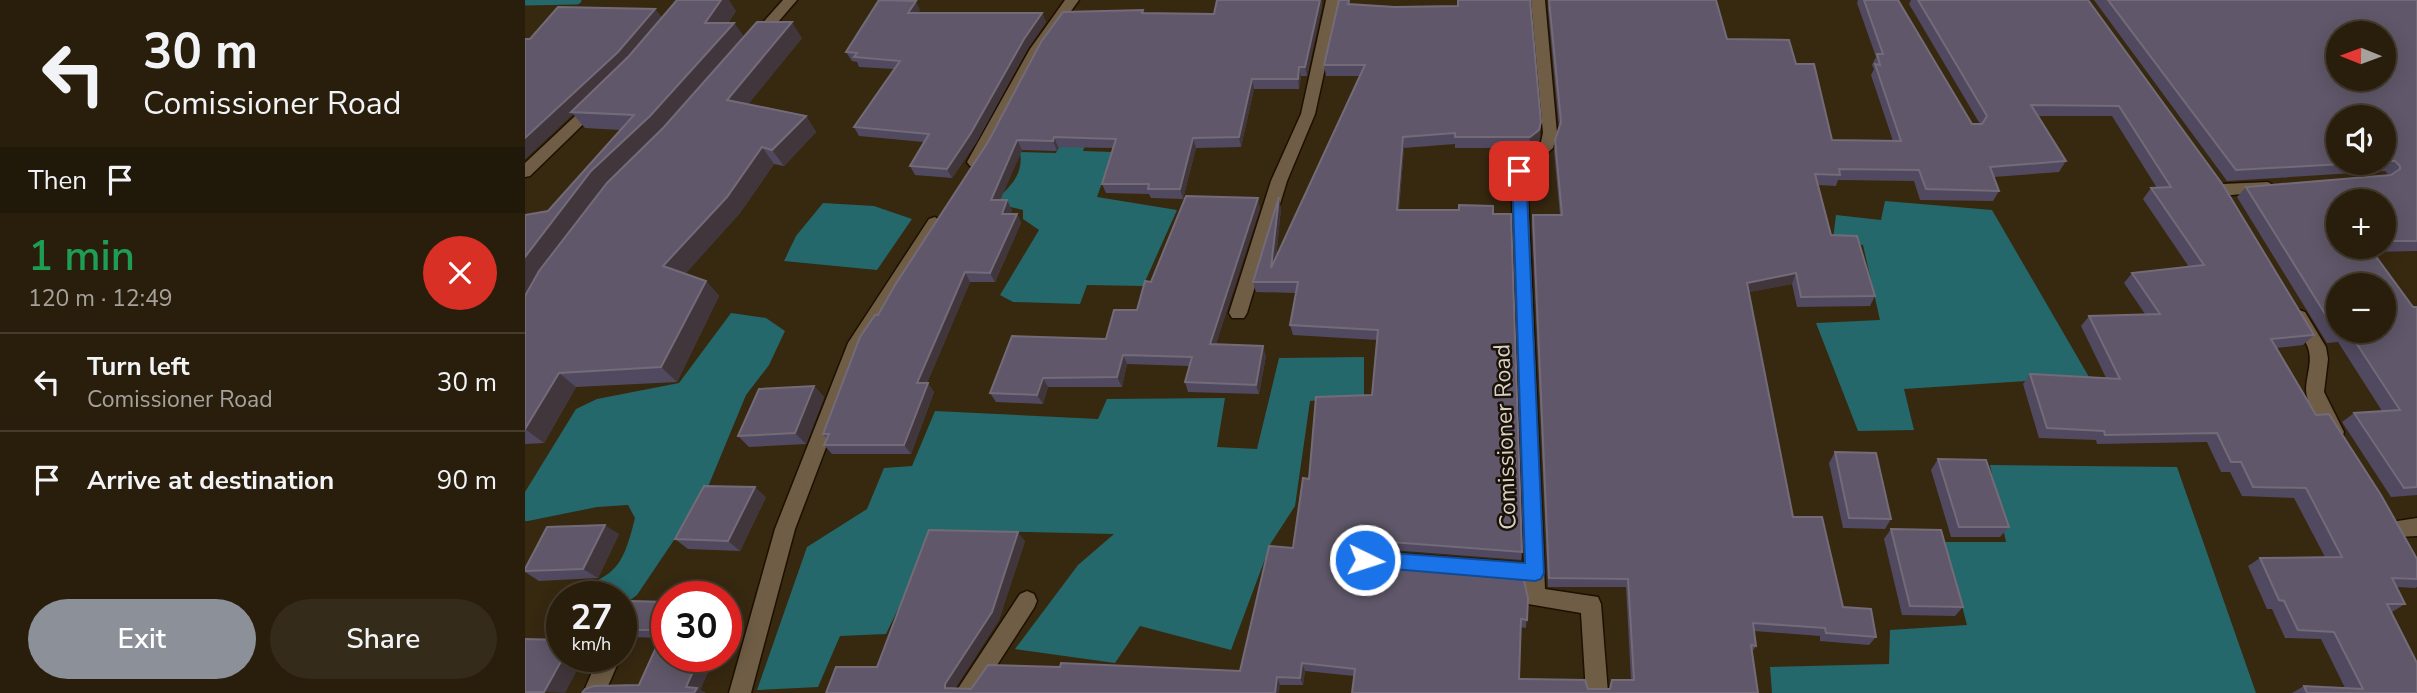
<!DOCTYPE html>
<html lang="en">
<head>
<meta charset="utf-8">
<style>
  body { margin:0; font-family:"Nunito Sans",sans-serif; background:#352b1a; color:#f1f3f6; height:100vh; display:flex; flex-direction:column; font-size:26px; white-space:nowrap }
  * { box-sizing:border-box; margin:0 }
  p { font-size:23px; color:#a5a29d }
  .icon { flex:none; width:38px; height:38px; fill:none; stroke:currentColor; stroke-width:2; stroke-linecap:round; stroke-linejoin:round }
  .map { position:relative; flex:1; overflow:hidden }
  .panel { display:flex; flex-direction:column; background:#291e0c; width:525px }
  .panel>* { flex:none }
  .banner { background:#291e0c; color:#f1f3f6; overflow:hidden }
  .needle { width:46px; rotate:271deg }
  .buttons { position:absolute; left:1801px; top:21px; display:grid; gap:14px }
  .buttons a { display:grid; place-items:center; width:70px; height:70px; border-radius:50%; background:#291e0c; box-shadow:0 4px 18px #0003,0 0 0 2px #453c2d; font-size:35px }
  .speed { position:absolute; left:21px; top:581px; display:flex; gap:14px; font-size:35px; font-weight:700; text-align:center }
  .speed>* { display:grid; place-content:center; width:91px; height:91px; border-radius:50%; background:#291e0c; box-shadow:0 4px 18px #0003,0 0 0 2px #453c2d; line-height:1 }
  .speed small { font-size:18px; font-weight:400 }
  .speed .limit { border:10px solid #d22; background:#fff; color:#111 }
  .pin { position:absolute; display:grid; place-items:center; width:60px; height:60px; color:#fff; margin:-30px; border-radius:14px; box-shadow:0 4px 10px #0006 }
  .me { position:absolute; width:77px; margin:-38px; rotate:94deg; stroke-linejoin:round; filter:drop-shadow(0 0 5px #0008) }
  .turn { display:flex; align-items:center; gap:24px; height:147px; padding:0 28px; font-size:32px }
  .turn .icon { width:91px; height:91px; stroke-width:2.5 }
  .turn b { display:block; font-size:49px; line-height:60px }
  .then { display:flex; align-items:center; height:66px; padding:0 28px; background:#0003; gap:14px; font-size:26px }
  .round { display:grid; place-items:center; flex:none; width:74px; height:74px; border-radius:37px; background:#352b1a }
  .headline { display:flex; align-items:center; justify-content:space-between; height:119px; padding:0 28px }
  h1 { font-size:42px; font-weight:600; line-height:52px; color:#1e9e55 }
  .action { display:flex; gap:14px; margin-top:auto; padding:14px 28px }
  .action a { flex:1; height:80px; border-radius:42px; background:#8c9099; color:#fff; font-size:28px; font-weight:600; line-height:80px; text-align:center }
  .action a+a { background:#352b1a; color:#f1f3f6 }
  ul { padding:0; list-style:none }
  li { display:flex; align-items:center; gap:21px; height:98px; padding:0 28px; border-top:2px solid #453c2d }
  li div { flex:1 }
  li b { display:block; font-size:26px }
  li em { font-style:normal }
  main { display:flex; flex:1; min-height:0 }
  .map>svg:first-child { display:block }
  .water { fill:#24686b }
  .lines { fill:none; stroke-linecap:round; stroke-linejoin:round }
  .stream { stroke:#24686b; stroke-width:9 }
  .minor-casing { stroke:#1e1000; stroke-width:3 }
  .minor { fill:#6f5d45; fill-rule:evenodd }
  .wall { fill:#51495f; fill-rule:evenodd }
  .shaded-wall { fill:#41363b }
  .building { fill:#60586a; stroke:#736b78; stroke-width:2; fill-rule:evenodd }
  .route { fill:#1a73e8; stroke:#114b97; stroke-width:2 }
  .labels { text-anchor:middle; dominant-baseline:central; stroke-width:5; stroke-linejoin:round; paint-order:stroke }
  .street-label { font-size:23px; fill:#dbd1c3; stroke:#191208 }
</style>
</head>
<body>
<main>
<section class="panel">
<div class="banner">
<div class="turn"><svg class="icon" aria-label="left" viewBox="0 0 24 24"><path d="M17 20v-9H6M10 6l-5 5 5 5"/></svg><div><b>30 m</b>Comissioner Road</div></div>
<div class="then">Then<svg class="icon" aria-label="arrive" viewBox="0 0 24 24"><path d="M6 21V4h12l-3 4 3 4H6"/></svg></div>
</div>
<div class="headline"><div><h1>1 min</h1><p>120 m · 12:49</p></div><a class="round" style="background:#d93025;color:#fff"><svg class="icon" aria-label="close" viewBox="0 0 24 24"><path d="M6 6l12 12M18 6L6 18"/></svg></a></div>
<ul>
<li><svg class="icon" aria-label="left" viewBox="0 0 24 24"><path d="M17 20v-9H6M10 6l-5 5 5 5"/></svg><div><b>Turn left</b><p>Comissioner Road</p></div><em>30 m</em></li>
<li><svg class="icon" aria-label="arrive" viewBox="0 0 24 24"><path d="M6 21V4h12l-3 4 3 4H6"/></svg><div><b>Arrive at destination</b></div><em>90 m</em></li>
</ul>
<div class="action"><a>Exit</a><a>Share</a></div>
</section>
<div class="map">
<svg width="1892" height="693" viewBox="0 0 1892 693">
  <rect width="100%" height="100%" fill="#372810"/>
  <!-- water -->
  <g class="water">
    <path d="M547 120 569 121 558 151 588 152 572 197 652 210 618 286 562 285 555 304 488 302 475 295 514 230 498 219V210L468 203C484 187 499 176 495 152L531 153Z"/>
    <polygon points="1360,201 1467,210 1564,377 1379,389 1389,430 1333,431 1291,323 1355,320 1338,245 1308,239 1311,215 1356,220"/>
    <polygon points="298,203 349,206 387,219 352,270 259,261 271,236"/>
    <path d="M206 313 241 318 260 331 244 365 221 395 180 494 112 595 96 607V597H40C89 572 96 575 110 518L103 505 72 507 3 521H0V492L51 409 72 399 154 383Z"/>
    <polygon points="839,357 839,396 785,401 770,506 746,543 706,650 615,626 590,663 490,649 553,565 589,534 411,530 361,634 315,636 293,687 232,690 282,547 342,509 359,468 387,466 410,411 573,419 582,399 700,398 692,447 732,449 754,358"/>
    <polygon points="1465,465 1652,467 1731,693 1247,693 1245,667 1364,664 1365,630 1442,625 1420,542 1481,542"/>
  </g>
  <g class="lines">
    <!-- stream -->
    <polyline class="stream" points="0,1 52,0"/>
    <defs>
      <g id="minor">
        <polygon points="258,0 272,0 235,43 225,43 225,37"/>
        <polygon points="540,0 554,0 518,50 455,166 445,166 442,162 505,49"/>
        <polygon points="801,0 815,0 790,114 762,181 722,313 719,318 707,318 704,313 746,181 776,114"/>
        <polygon points="1006,0 1020,0 1032,133 1028,148 1002,171 1020,589 1073,597 1076,604 1083,693 1061,693 1056,613 1003,604 999,582 840,569 833,567 830,560 833,553 840,551 999,563 986,171 991,162 1016,142 1018,133"/>
        <polygon points="71,99 76,101 78,104 76,107 5,176 0,177 0,163 66,101"/>
        <polygon points="1743,182 1751,187 1748,191 1697,196 1689,190 1697,184"/>
        <polygon points="410,217 418,223 340,345 270,529 226,693 204,693 250,529 323,343 404,219"/>
        <path d="M1774 310 1780 312 1801 347 1803 359 1799 392 1819 432 1817 438C1798 444 1782 406 1781 390 1781 377 1787 364 1784 351 1781 339 1771 328 1765 317L1768 312Z"/>
        <polygon points="1892,518 1892,536 1873,537 1866,534 1863,528 1866,522"/>
        <polygon points="502,591 509,594 512,601 509,608 454,693 430,693 495,594"/>
        <polygon points="74,656 96,656 80,693 58,693"/>
      </g>
    </defs>
    <!-- minor casing -->
    <use href="#minor" class="minor-casing"/>
    <!-- minor -->
    <use href="#minor" class="minor"/>
  </g>
  <!-- wall -->
  <g class="wall">
    <polygon points="692,0 796,0 797,6 782,76 776,76 774,89 729,89 716,147 671,148 658,199 626,198 624,194 581,193 577,184 588,148 533,147 532,151 497,150 475,200 487,210 485,214 492,214 496,223 470,282 445,282 402,383 409,392 386,454 307,454 299,445 302,439 298,434 353,315 463,142 618,10 619,13 689,14"/>
    <polygon points="814,0 825,0 825,5 1016,122 1014,141 1004,148 930,148 930,144 879,148 874,210 968,214 997,552 996,560 840,548 831,552 829,558 831,561 1003,598 1001,628 995,627 994,679 1063,689 1085,689 1106,680 1101,587 1023,587 1007,225 1008,215 1035,215 1029,151 1030,140 1034,127 1023,8 1024,0 1191,0 1202,39 1271,64 1307,140 1368,141 1346,75 1349,69 1347,65 1351,57 1332,3 1333,0 1373,0 1447,124 1455,124 1384,4 1386,0 1563,0 1789,335 1778,345 1751,348 1791,415 1892,559 1892,587 1890,588 1872,587 1880,604 1867,612 1892,693 1767,693 1779,686 1820,688 1796,639 1760,638 1747,609 1742,609 1723,566 1735,558 1800,557 1769,498 1717,496 1705,472 1696,472 1682,442 1572,444 1571,440 1514,438 1498,384 1505,374 1581,378 1556,326 1564,316 1620,314 1599,283 1607,273 1664,267 1618,199 1626,188 1632,188 1587,116 1512,116 1541,161 1534,172 1469,177 1474,191 1468,201 1395,200 1389,181 1313,180 1311,186 1293,185 1306,235 1350,296 1345,306 1272,307 1267,284 1224,292 1268,517 1318,607 1351,637 1344,645 1295,641 1295,636 1229,631 1231,646 1227,652 1233,693 827,693 829,676 780,671 778,685 755,685 301,693 352,667 500,541 474,620 430,688 446,689 715,671 768,548 784,479 847,395 852,340 768,335 765,325 771,293 731,292 728,282 756,208 751,258 834,76 801,76 799,65"/>
    <path d="M1569 0H1892V251L1848 252 1888 307H1892V495L1866 497 1817 422 1829 413 1857 411 1813 342 1802 343 1712 197 1721 187 1864 175 1860 171 1702 181ZM1858 117V163H1813ZM1858 201V247H1813Z"/>
    <polygon points="130,9 137,18 211,11 203,23 209,23 219,37 277,38 223,104 281,116 291,132 259,166 249,164 215,213 160,274 181,281 194,296 152,382 51,387 19,443 0,444 0,215 23,211 95,130 60,128 48,114 0,159 0,39 5,39"/>
    <polygon points="395,10 393,13 517,13 521,22 503,48 451,143 427,178 390,175 385,166 399,142 334,136 329,127 369,69 334,67 332,62 327,61 321,52"/>
    <polygon points="735,208 691,344 741,356 734,394 663,392 660,382 664,366 602,364 597,387 523,387 518,404 471,402 465,393 581,339 612,310 626,282"/>
    <polygon points="289,386 299,397 281,444 224,447 213,436"/>
    <polygon points="1310,452 1366,519 1360,529 1318,528 1304,463"/>
    <polygon points="1413,459 1484,527 1475,537 1426,537 1406,470"/>
    <polygon points="241,497 215,551 163,549 150,539"/>
    <polygon points="1366,529 1438,607 1430,616 1377,615 1359,539"/>
    <polygon points="94,534 73,578 14,581 0,572 0,569"/>
    <polygon points="142,602 142,656 190,656 175,690 181,693 57,693 114,685 136,638 107,637 96,631 96,623"/>
  </g>
  <!-- shaded-wall -->
  <g class="shaded-wall">
    <polygon points="196,0 204,0 211,11 192,39 180,23"/>
    <polygon points="795,0 796,0 797,6 782,76 780,67"/>
    <polygon points="391,1 395,10 388,22 383,13"/>
    <polygon points="130,9 138,20 102,63 46,112 48,114 0,159 0,138"/>
    <polygon points="517,13 521,22 503,48 451,143 427,178 422,169 499,39"/>
    <polygon points="267,22 277,38 214,116 202,100"/>
    <polygon points="209,23 220,39 0,301 0,257 66,171"/>
    <polygon points="774,67 776,76 774,89 773,79"/>
    <polygon points="727,79 729,89 716,147 714,137"/>
    <polygon points="281,116 291,132 259,166 247,150"/>
    <polygon points="1016,122 1014,141 1004,148 1005,137"/>
    <polygon points="529,137 533,147 532,151 528,141"/>
    <polygon points="878,137 879,148 873,220 872,210"/>
    <polygon points="668,138 671,148 658,199 655,189"/>
    <polygon points="492,140 497,150 471,210 466,200"/>
    <polygon points="237,147 249,164 215,213 153,282 138,266"/>
    <polygon points="754,197 756,208 749,279 746,268"/>
    <polygon points="733,198 735,208 688,353 685,344"/>
    <polygon points="482,200 487,210 481,224 477,214"/>
    <polygon points="492,214 496,223 470,282 465,273"/>
    <polygon points="440,272 445,282 398,392 392,383"/>
    <polygon points="1271,273 1267,284 1219,293 1222,283"/>
    <polygon points="181,281 194,296 152,382 136,367"/>
    <polygon points="738,346 741,356 734,394 731,385"/>
    <polygon points="598,355 602,364 597,387 592,377"/>
    <polygon points="34,373 51,387 19,443 0,429"/>
    <polygon points="518,378 523,387 518,404 512,395"/>
    <polygon points="403,383 409,392 386,454 379,445"/>
    <polygon points="289,386 299,397 281,444 270,433"/>
    <polygon points="230,487 241,497 215,551 203,541"/>
    <polygon points="80,525 94,534 73,578 58,569"/>
    <polygon points="493,532 500,541 474,620 428,692 420,688 420,684"/>
    <polygon points="839,540 840,548 831,552 828,561 826,552 829,543"/>
    <polygon points="201,603 211,610 201,632"/>
    <polygon points="39,656 60,656 40,693 19,692"/>
    <polygon points="175,656 190,656 175,690 181,693 169,693 161,687"/>
    <polygon points="777,663 780,671 778,685 775,678"/>
    <polygon points="752,677 755,685 754,693 750,693"/>
  </g>
  <!-- building -->
  <g class="building">
    <polygon points="152,0 196,0 180,23 209,23 125,116 66,171 0,257 0,215 23,211 109,115 46,112 104,56"/>
    <polygon points="354,0 391,1 383,13 517,13 499,39 446,133 422,169 385,166 404,134 329,127 375,61 329,57 332,53 321,52"/>
    <polygon points="692,0 795,0 780,67 774,67 773,79 727,79 714,137 668,138 655,189 623,189 624,184 577,184 591,139 529,137 528,141 492,140 466,200 482,200 477,214 492,214 465,273 440,272 392,383 403,383 379,445 299,445 304,434 298,434 335,337 350,315 353,315 370,285 463,142 516,42 538,12 618,10 617,13 689,14"/>
    <polygon points="814,0 824,0 823,4 870,7 933,6 933,0 1005,0 1016,122 1014,130 1005,137 930,137 930,133 878,137 872,210 934,210 934,205 968,206 968,214 986,214 997,552 839,540 829,543 826,552 831,561 838,563 998,576 1003,598 1002,620 996,619 994,679 1060,680 1063,689 1085,689 1087,680 1109,680 1103,579 1024,578 1008,215 1037,215 1030,140 1036,122 1024,0 1191,0 1202,39 1264,40 1271,64 1289,64 1307,140 1376,141 1350,64 1355,65 1352,54 1358,54 1339,0 1373,0 1447,124 1457,124 1462,116 1393,0 1563,0 1698,185 1789,335 1746,339 1791,415 1804,414 1856,495 1892,559 1892,579 1867,578 1880,604 1862,604 1892,663 1892,693 1782,693 1779,686 1838,689 1809,632 1773,630 1759,601 1754,600 1735,558 1817,557 1781,488 1728,487 1716,462 1706,462 1692,433 1580,435 1579,431 1522,428 1505,374 1595,379 1564,316 1635,314 1607,273 1679,265 1626,188 1646,187 1594,106 1506,105 1541,161 1465,167 1474,191 1401,189 1394,170 1314,169 1315,175 1290,174 1306,235 1332,236 1350,296 1276,297 1271,273 1222,283 1268,517 1297,517 1318,607 1346,609 1351,637 1301,633 1300,628 1228,623 1231,646 1226,645 1233,693 827,693 830,669 777,663 775,678 752,677 750,693 301,693 311,667 352,667 404,530 493,532 467,612 420,684 420,688 446,689 463,665 535,667 536,663 715,671 744,546 768,548 778,478 784,479 791,397 847,395 853,330 765,325 773,282 728,282 754,197 746,268 840,65 799,65"/>
    <path d="M1583 0H1892V241H1858V201H1813V247H1844L1888 307H1892V487L1879 488 1829 413 1875 410 1824 332 1812 333 1721 187 1866 175 1875 169V166L1870 161H1858V117H1813V163H1835L1711 170ZM1813 33H1858V79H1813ZM1813 285H1858V331H1813Z"/>
    <polygon points="33,7 130,9 93,52 0,138 0,39 5,39"/>
    <polygon points="232,22 267,22 202,100 281,116 247,150 237,147 202,197 138,266 181,281 136,367 34,373 0,429 0,296 14,271 82,183 139,127"/>
    <polygon points="661,196 733,198 685,344 738,346 731,385 660,382 667,357 598,355 592,377 518,378 512,395 465,393 487,336 581,339 589,310 612,310 620,281 626,282"/>
    <polygon points="289,386 270,433 213,436 234,389"/>
    <polygon points="1310,452 1351,453 1366,519 1324,518"/>
    <polygon points="1413,459 1461,460 1484,527 1434,527"/>
    <polygon points="179,486 230,487 203,541 150,539"/>
    <polygon points="80,525 58,569 0,571 0,569 22,527"/>
    <polygon points="1366,529 1416,530 1438,607 1385,606"/>
    <polygon points="106,601 142,602 142,656 175,656 161,687 172,688 169,693 57,693 60,689 69,686 114,685 139,630 96,630 96,623"/>
    <polygon points="0,639 37,640 37,656 39,656 19,692 0,692"/>
  </g>
  <!-- route -->
  <polygon class="route" points="994,166 1001,171 1019,573 1016,579 1010,581 833,566 830,560 833,554 840,551 1000,563 987,171"/>
  <g class="labels">
    <!-- street labels -->
    <g class="street-label">
      <text transform="translate(980 437) rotate(-92)">Comissioner Road</text>
    </g>
  </g>
</svg>
<div class="buttons">
<a><svg class="needle" viewBox="-14 -14 28 28"><path d="M0-13l5 13h-10z" fill="#e53935"/><path d="M0 13l5-13h-10z" fill="#a5a29d"/></svg></a>
<a><svg class="icon" aria-label="sound" viewBox="0 0 24 24"><path d="M4 9h4l5-4v14l-5-4H4zM17 9q2 3 0 6"/></svg></a>
<a>+</a>
<a>−</a>
</div>
<div class="speed"><div>27<small>km/h</small></div><div class="limit">30</div></div>
<div class="pin" style="left:994px;top:171px;background:#d93025"><svg class="icon" aria-label="arrive" viewBox="0 0 24 24"><path d="M6 21V4h12l-3 4 3 4H6"/></svg></div>
<svg class="me" style="left:840px;top:560px" viewBox="-20 -20 40 40"><circle r="17" fill="#1a73e8" stroke="#fff" stroke-width="3"/><path d="M0-11L8 9 0 5-8 9z" fill="#fff"/></svg>
</div>
</main>
</body>
</html>
